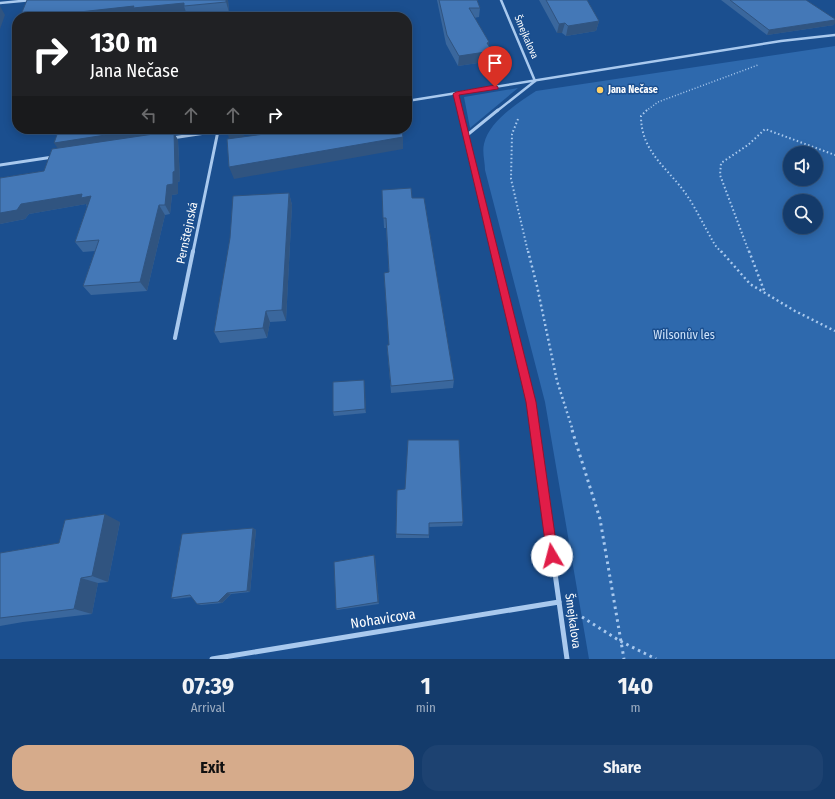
<!DOCTYPE html>
<html lang="en">
<head>
<meta charset="utf-8">
<style>
  body { margin:0; font-family:"Fira Sans Condensed",sans-serif; background:#1d4271; color:#f1f3f6; height:100vh; display:flex; flex-direction:column; font-size:15px; white-space:nowrap }
  * { box-sizing:border-box; margin:0 }
  p { font-size:13px; color:#9dadc1 }
  .icon { flex:none; width:22px; height:22px; fill:none; stroke:currentColor; stroke-width:2; stroke-linecap:round; stroke-linejoin:round }
  .map { position:relative; height:659px; overflow:hidden }
  .drawer { display:flex; flex-direction:column; background:#143b6b; flex:1 }
  .drawer>* { flex:none }
  .guide { position:absolute; left:12px; top:12px; width:400px; height:122px; border-radius:16px; box-shadow:0 2px 10px #0003,0 0 0 1px #33557e; background:#202124; color:#fff; overflow:hidden }
  .buttons { position:absolute; left:783px; top:146px; display:grid; gap:8px }
  .buttons a { display:grid; place-items:center; width:40px; height:40px; border-radius:50%; background:#143b6b; box-shadow:0 2px 10px #0003,0 0 0 1px #33557e; font-size:20px }
  .pin { position:absolute; display:grid; place-items:center; width:34px; height:34px; color:#fff; margin:-41px -17px; border-radius:50% 50% 50% 0; rotate:-45deg; box-shadow:0 0 4px #0007 }
  .pin .icon { rotate:45deg }
  .me { position:absolute; width:44px; margin:-22px; rotate:352deg; stroke-linejoin:round; filter:drop-shadow(0 0 3px #0008) }
  .turn { display:flex; align-items:center; gap:14px; height:84px; padding:0 12px; font-size:18px }
  .turn .icon { width:52px; height:52px; stroke-width:2.5 }
  .turn b { display:block; font-size:28px; line-height:34px }
  .lanes { display:flex; align-items:center; height:38px; padding:0 12px; background:#0003; justify-content:center; gap:20px; direction:ltr }
  .lanes .off { opacity:.35 }
  .eta { display:flex; justify-content:space-evenly; align-items:center; height:68px; text-align:center }
  .eta b { font-size:24px; font-weight:700; line-height:28px }
  .cta { display:flex; gap:8px; margin-top:auto; padding:8px 12px }
  .cta a { flex:1; height:46px; border-radius:16px; background:#d6ab8b; color:#111; font-size:16px; font-weight:700; line-height:46px; text-align:center }
  .cta a+a { background:#1d4271; color:#f1f3f6 }
  .map>svg:first-child { display:block }
  .green { fill:#2e69ad; fill-rule:evenodd }
  .lines { fill:none; stroke-linecap:round; stroke-linejoin:round }
  .path-far3 { stroke:#a9c9ee; stroke-width:1.5; stroke-dasharray:1 2; stroke-linecap:butt }
  .path-far2 { stroke:#a9c9ee; stroke-width:2; stroke-dasharray:1.5 2.5; stroke-linecap:butt }
  .path-far1 { stroke:#a9c9ee; stroke-width:2.5; stroke-dasharray:2 3; stroke-linecap:butt }
  .path { stroke:#a9c9ee; stroke-width:3; stroke-dasharray:2.5 4; stroke-linecap:butt }
  .street-far3 { stroke:#a9c9ee; stroke-width:2.5 }
  .street-far2 { stroke:#a9c9ee; stroke-width:3 }
  .street-far1 { stroke:#a9c9ee; stroke-width:4 }
  .street { stroke:#a9c9ee; stroke-width:5 }
  .wall { fill:#3a679d }
  .shaded-wall { fill:#305480 }
  .building { fill:#4478b7; stroke:#305480 }
  .route { fill:#e11d48; stroke:#92132f }
  .poi-dot { fill:#ffd166; stroke:#1b4f8f; stroke-width:1.5 }
  .labels { text-anchor:middle; dominant-baseline:central; stroke-width:3; stroke-linejoin:round; paint-order:stroke }
  .far-street-label { font-size:10px; fill:#fff; stroke:#1b4f8f }
  .far-poi-label { font-size:10px; font-weight:bold; fill:#fff; stroke:#1b4f8f; text-anchor:start }
  .street-label { font-size:12px; fill:#fff; stroke:#1b4f8f }
  .park-label { font-size:12px; fill:#cfe3fa; stroke:#1b4f8f }
  .near-street-label { font-size:14px; fill:#fff; stroke:#1b4f8f }
</style>
</head>
<body>
<div class="map">
<svg width="835" height="659" viewBox="0 0 835 659">
  <rect width="100%" height="100%" fill="#1b4f8f"/>
  <!-- green -->
  <g class="green">
    <path d="M835 46V659H589L545 402 485 170C485 162 482 152 484 144 489 121 518 103 536 91ZM790 153H816V179H790ZM790 201H816V227H790Z"/>
    <polygon points="518,88 470,128 464,97"/>
  </g>
  <g class="lines">
    <!-- path-far3 -->
    <polyline class="path-far3" points="646,111 658,102 758,65"/>
    <!-- path-far2 -->
    <g class="path-far2">
      <path d="M647 110 641 116C641 152 667 167 686 194 697 210 705 228 715 245L721 252"/>
      <polyline points="518,119 512,134 511,179 528,252"/>
      <polyline points="749,252 720,175 721,163 748,145 765,129 835,155"/>
    </g>
    <!-- path-far1 -->
    <g class="path-far1">
      <polyline points="528,251 537,286 557,381 573,431"/>
      <polyline points="721,251 750,284 795,311 835,331"/>
      <polyline points="749,251 765,293"/>
    </g>
    <!-- path -->
    <g class="path">
      <polyline points="572,430 600,519 624,659"/>
      <polyline points="582,617 620,641 656,659"/>
    </g>
    <!-- street-far3 -->
    <g class="street-far3">
      <polyline points="501,0 535,81"/>
      <polyline points="0,3 32,0"/>
      <polyline points="456,94 460,111"/>
      <polyline points="407,101 781,41 835,35"/>
      <polyline points="497,111 535,81"/>
    </g>
    <!-- street-far2 -->
    <g class="street-far2">
      <polyline points="460,110 495,252"/>
      <polyline points="466,136 498,110"/>
      <polyline points="172,138 232,129"/>
      <polyline points="0,165 53,157"/>
      <polyline points="193,252 218,131"/>
    </g>
    <!-- street-far1 -->
    <g class="street-far1">
      <polyline points="494,251 531,402 535,431"/>
      <polyline points="175,338 193,251"/>
    </g>
    <!-- street -->
    <g class="street">
      <polyline points="535,430 567,659"/>
      <polyline points="212,659 559,602"/>
    </g>
  </g>
  <!-- wall -->
  <g class="wall">
    <polygon points="228,0 229,12 188,16 186,12 143,17 137,17 136,16 20,17"/>
    <polygon points="437,0 477,0 480,8 479,17 474,18 489,42 488,45 492,51 491,61 458,66 446,44"/>
    <polygon points="539,0 587,0 599,21 596,31 566,36 562,33 557,33"/>
    <polygon points="721,0 806,0 834,25 767,35"/>
    <polygon points="178,134 175,135 178,140 180,181 178,182 178,194 172,195 170,214 165,215 147,291 91,295 83,286 95,251 83,252 75,242 87,207 86,204 29,214 25,219 0,224 0,178 44,171 58,148"/>
    <polygon points="382,190 412,198 454,380 453,388 391,393 387,345 389,345 389,272 386,228 384,228"/>
    <polygon points="289,193 292,205 286,321 270,322 267,338 220,343 214,332"/>
    <polygon points="364,380 366,413 334,416 333,412"/>
    <polygon points="397,490 463,522 462,526 429,527 429,538 396,538 396,534"/>
    <polygon points="120,522 108,582 98,583 92,614 23,622 0,626 0,553 59,543"/>
    <polygon points="253,528 256,530 250,592 231,594 222,603 201,605 197,604 192,597 175,599 171,598"/>
    <polygon points="374,555 375,557 379,604 337,610 336,609"/>
  </g>
  <!-- shaded-wall -->
  <g class="shaded-wall">
    <polygon points="226,0 228,0 229,12 226,2"/>
    <polygon points="184,3 184,6 186,12 143,17 137,17 136,16 124,17 34,17 134,6"/>
    <polygon points="0,6 5,15 0,29"/>
    <polygon points="835,20 835,23 834,25 767,35 769,30"/>
    <polygon points="599,21 596,31 566,36 568,26"/>
    <polygon points="565,23 562,33 557,33 559,24"/>
    <polygon points="489,42 488,52 492,51 491,61 458,66 459,56 487,43"/>
    <polygon points="144,129 177,129 178,134 175,135 178,140 180,181 178,182 178,194 172,195 170,214 165,205 61,153 54,143"/>
    <polygon points="236,129 253,129 231,145 228,135"/>
    <polygon points="403,137 403,149 234,179 229,167"/>
    <polygon points="289,193 292,205 286,321 282,310"/>
    <polygon points="82,194 91,196 88,207 86,204 29,214 25,219 0,224 0,213 21,204"/>
    <polygon points="159,205 165,215 147,291 140,282"/>
    <polygon points="266,311 270,322 267,338 263,328"/>
    <polygon points="364,380 365,384 366,413 365,409"/>
    <polygon points="105,514 120,522 108,582 92,576"/>
    <polygon points="253,528 256,530 250,592 247,591"/>
    <polygon points="374,555 375,557 379,604 378,602"/>
    <polygon points="81,578 98,583 92,614 74,609"/>
    <polygon points="227,593 231,594 222,603 218,602"/>
  </g>
  <!-- building -->
  <g class="building">
    <polygon points="27,0 226,0 226,2 184,6 184,3 133,8 134,6 34,17 20,17"/>
    <polygon points="439,0 477,0 480,8 469,8 489,42 487,43 492,51 459,56 447,35"/>
    <polygon points="546,0 587,0 599,21 568,26 565,23 559,24"/>
    <polygon points="730,0 806,0 835,19 835,20 769,30"/>
    <polygon points="59,129 144,129 54,143"/>
    <polygon points="227,129 236,129 228,135"/>
    <polygon points="302,129 401,129 403,137 229,167 227,139"/>
    <polygon points="174,131 175,171 173,172 173,184 167,185 165,205 159,205 140,282 83,286 99,240 75,242 91,196 81,198 82,194 21,204 17,210 0,213 0,178 44,171 52,149"/>
    <polygon points="411,188 412,198 424,198 454,380 391,386 387,345 389,345 384,273 389,272 386,218 383,218 382,190"/>
    <polygon points="289,193 282,310 266,311 263,328 214,332 230,238 233,196"/>
    <polygon points="364,380 365,409 333,412 333,382"/>
    <polygon points="408,440 459,440 463,522 429,523 429,535 396,534 397,490 405,489"/>
    <polygon points="105,514 92,576 81,578 74,609 0,618 0,553 59,543 65,520"/>
    <polygon points="253,528 247,591 227,593 218,602 197,604 190,595 171,598 182,534"/>
    <polygon points="374,555 378,602 336,609 334,562"/>
  </g>
  <!-- route -->
  <polygon class="route" points="495,85 498,87 498,89 459,95 536,402 558,556 557,560 552,562 548,560 547,556 526,402 453,94 456,92"/>
  <!-- markers -->
  <circle class="poi-dot" cx="600" cy="90" r="4"/>
  <g class="labels">
    <!-- far-street labels -->
    <g class="far-street-label">
      <text transform="translate(526 37) rotate(67)">Šmejkalova</text>
    </g>
    <!-- far-poi labels -->
    <g class="far-poi-label">
      <text x="608" y="90">Jana Nečase</text>
    </g>
    <!-- street labels -->
    <g class="street-label">
      <text transform="translate(187 233) rotate(-78)">Pernštejnská</text>
      <text transform="translate(573 621) rotate(82)">Šmejkalova</text>
    </g>
    <!-- park labels -->
    <g class="park-label">
      <text x="684" y="335">Wilsonův les</text>
    </g>
    <!-- near-street labels -->
    <g class="near-street-label">
      <text transform="translate(383 619) rotate(-9)">Nohavicova</text>
    </g>
  </g>
</svg>
<div class="buttons">
<a><svg class="icon" aria-label="sound" viewBox="0 0 24 24"><path d="M4 9h4l5-4v14l-5-4H4zM17 9q2 3 0 6"/></svg></a>
<a><svg class="icon" aria-label="search" viewBox="0 0 24 24"><circle cx="10" cy="10" r="6"/><path d="M15 15l6 6"/></svg></a>
</div>
<div class="pin" style="left:495px;top:87px;background:#d93025"><svg class="icon" aria-label="arrive" viewBox="0 0 24 24"><path d="M6 21V4h12l-3 4 3 4H6"/></svg></div>
<svg class="me" style="left:552px;top:556px" viewBox="-20 -20 40 40"><circle r="19" fill="#fff"/><path d="M0-13L10 11 0 6-10 11z" fill="#e11d48"/></svg>
<div class="guide">
<div class="turn"><svg class="icon" aria-label="right" viewBox="0 0 24 24"><path d="M7 20v-9h11M14 6l5 5-5 5"/></svg><div><b>130 m</b>Jana Nečase</div></div>
<div class="lanes"><svg class="icon off" aria-label="left" viewBox="0 0 24 24"><path d="M17 20v-9H6M10 6l-5 5 5 5"/></svg><svg class="icon off" aria-label="ahead" viewBox="0 0 24 24"><path d="M12 20V5M6 11l6-6 6 6"/></svg><svg class="icon off" aria-label="ahead" viewBox="0 0 24 24"><path d="M12 20V5M6 11l6-6 6 6"/></svg><svg class="icon" aria-label="right" viewBox="0 0 24 24"><path d="M7 20v-9h11M14 6l5 5-5 5"/></svg></div>
</div>
</div>
<section class="drawer">
<div class="eta">
<div><b>07:39</b><p>Arrival</p></div>
<div><b>1</b><p>min</p></div>
<div><b>140</b><p>m</p></div>
</div>
<div class="cta"><a>Exit</a><a>Share</a></div>
</section>
</body>
</html>
